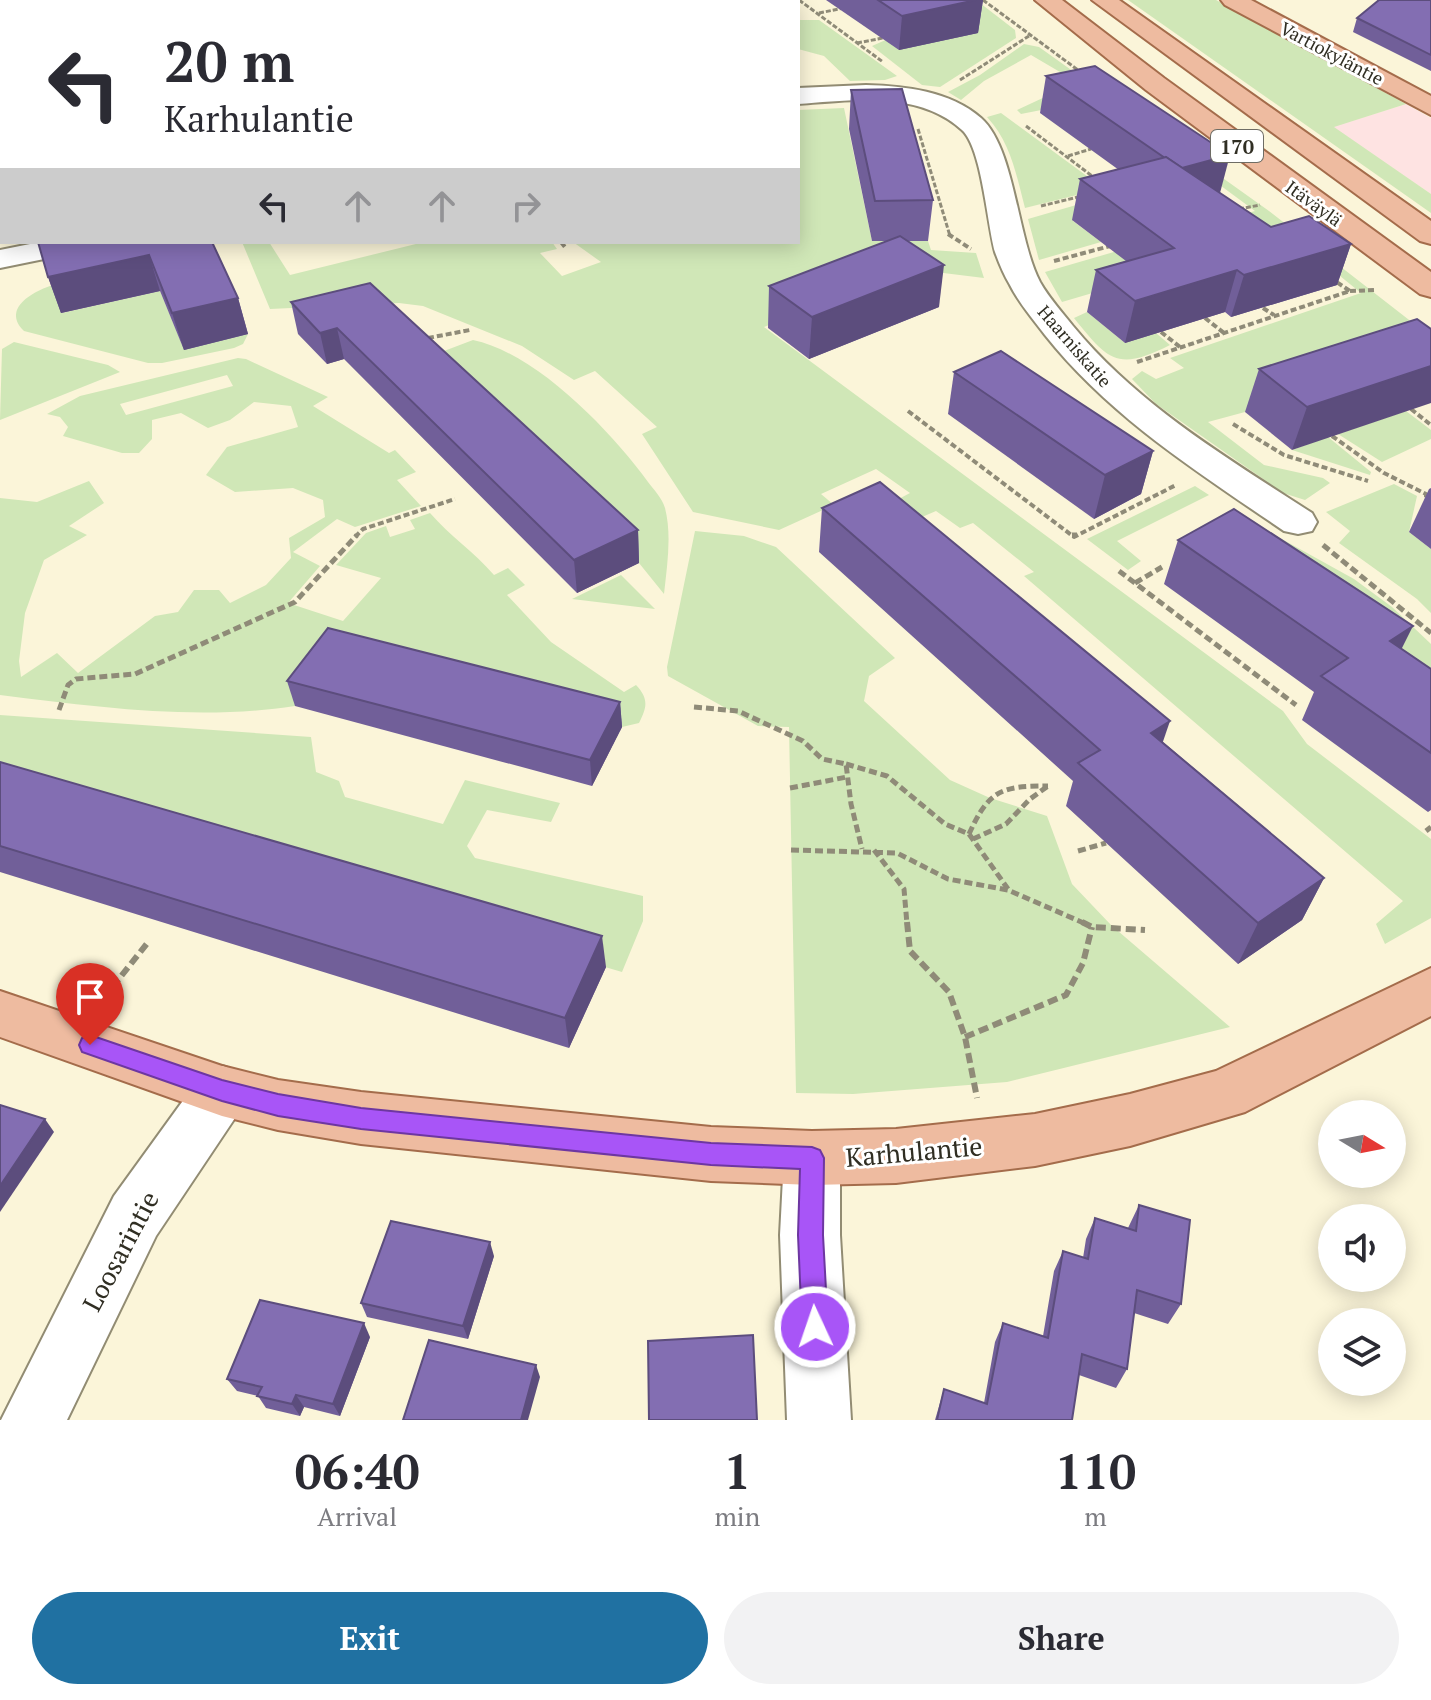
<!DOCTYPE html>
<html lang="en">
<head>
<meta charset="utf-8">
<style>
  body { margin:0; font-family:"PT Serif",serif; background:#f2f2f3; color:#2b2b33; height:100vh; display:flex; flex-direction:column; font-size:30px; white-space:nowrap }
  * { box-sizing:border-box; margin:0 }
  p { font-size:26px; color:#7c7c81 }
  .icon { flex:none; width:44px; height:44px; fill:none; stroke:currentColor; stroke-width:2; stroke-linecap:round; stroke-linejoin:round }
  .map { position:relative; height:1420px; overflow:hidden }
  .drawer { display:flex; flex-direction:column; background:#fff; flex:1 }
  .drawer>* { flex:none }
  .top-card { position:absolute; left:0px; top:0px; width:800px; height:244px; box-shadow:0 4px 20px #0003; background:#fff; color:#2b2b33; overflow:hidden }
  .needle { width:52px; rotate:100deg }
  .controls { position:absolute; left:1318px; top:1100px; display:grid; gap:16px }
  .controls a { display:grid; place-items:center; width:88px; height:88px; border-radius:50%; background:#fff; box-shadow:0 4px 20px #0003; font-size:40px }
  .pin { position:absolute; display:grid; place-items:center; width:68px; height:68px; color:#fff; margin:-82px -34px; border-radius:50% 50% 50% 0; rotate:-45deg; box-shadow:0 0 8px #0007 }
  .pin .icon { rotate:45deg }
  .me { position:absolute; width:88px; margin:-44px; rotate:357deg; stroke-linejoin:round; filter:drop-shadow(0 0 6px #0008) }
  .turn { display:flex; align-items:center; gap:28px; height:168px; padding:0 32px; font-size:36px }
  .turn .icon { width:104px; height:104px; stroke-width:2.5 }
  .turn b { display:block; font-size:56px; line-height:68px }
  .lanes { display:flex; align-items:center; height:76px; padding:0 32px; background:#0003; justify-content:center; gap:40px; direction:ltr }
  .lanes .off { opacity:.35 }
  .eta { display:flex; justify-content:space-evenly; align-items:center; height:136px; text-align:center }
  .eta b { font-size:48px; font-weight:700; line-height:56px }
  .action { display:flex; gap:16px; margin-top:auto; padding:16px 32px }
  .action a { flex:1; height:92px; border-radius:48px; background:#2071a2; color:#fff; font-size:32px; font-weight:700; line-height:92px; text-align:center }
  .action a+a { background:#f2f2f3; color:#2b2b33 }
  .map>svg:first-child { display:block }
  .commercial { fill:#fee3e2 }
  .green { fill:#d0e7b7; fill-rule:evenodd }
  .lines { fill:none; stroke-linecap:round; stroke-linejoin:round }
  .minor-casing { stroke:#928c73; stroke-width:4 }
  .major-casing { stroke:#a46c4b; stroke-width:4 }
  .path-far3 { stroke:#8f8b78; stroke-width:3; stroke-dasharray:5 2; stroke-linecap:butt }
  .path-far2 { stroke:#8f8b78; stroke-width:4; stroke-dasharray:6 3; stroke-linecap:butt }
  .path-far1 { stroke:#8f8b78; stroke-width:5; stroke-dasharray:8 4; stroke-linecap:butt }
  .path { stroke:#8f8b78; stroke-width:6; stroke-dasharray:10 5; stroke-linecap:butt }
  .minor { fill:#fff; fill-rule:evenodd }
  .major { fill:#eebba0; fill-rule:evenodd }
  .wall { fill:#715f99 }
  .shaded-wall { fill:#5c4d7d }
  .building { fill:#836eb2; stroke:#5c4d7d; stroke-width:2 }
  .route { fill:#a855f7; stroke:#6d37a1; stroke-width:2 }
  .labels { text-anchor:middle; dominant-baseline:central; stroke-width:6; stroke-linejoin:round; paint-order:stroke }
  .far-street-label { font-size:18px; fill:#302e23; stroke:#fff }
  .shield { fill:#fff; stroke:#6e6d65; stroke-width:2 }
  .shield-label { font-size:20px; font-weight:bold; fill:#302e23 }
  .near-street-label { font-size:26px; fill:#302e23; stroke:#fff }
</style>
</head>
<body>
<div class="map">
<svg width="1431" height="1420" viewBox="0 0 1431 1420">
  <rect width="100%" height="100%" fill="#fbf5d9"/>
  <!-- commercial -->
  <polygon class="commercial" points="1406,104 1431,118 1431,194 1333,127"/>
  <!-- green -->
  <g class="green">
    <polygon points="976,0 1015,30 1016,38 940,87 922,85 872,46"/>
    <polygon points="1128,0 1216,0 1406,104 1334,127 1431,194 1431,213"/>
    <polygon points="798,20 819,20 897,76 885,80 850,81 824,56 798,49"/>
    <polygon points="1024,44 1039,47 1269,211 1431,337 1245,412 1208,422 1264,465 1323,478 1330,483 1305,500 1283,493 1156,404 1132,379 1142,371 1156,379 1184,368 1170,358 1361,293 1319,259 1201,261 1062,302 1045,272 1255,211 1102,98 1021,114 1017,110 1077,82 1031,55 984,81 961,100 948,92 980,75"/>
    <polygon points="844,108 872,241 928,241 931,250 976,253 984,278 919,270 859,289 764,327 1283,711 1307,744 1431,839 1431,918 1385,944 1376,924 1403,901 1024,576 1034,572 973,523 960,528 936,511 915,520 895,501 910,493 876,469 821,494 834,505 779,530 693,512 642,434 657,427 595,371 574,380 522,346 423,306 399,303 270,309 242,242 269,242 290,275 424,242 552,242 557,249 540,253 562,276 601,262 573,242 798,242 798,110"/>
    <path d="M1001 113 1095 182 1089 192 1025 208C1016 174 1011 143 987 117Z"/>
    <polygon points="1090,201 1073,221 1101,242 1039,260 1028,219"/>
    <path d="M53 285 62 313 160 291 184 349 248 334 243 344 234 348 162 363H148L24 331C1 308 34 291 53 285Z"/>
    <path d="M1087 312 1125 343 1156 333 1170 345C1117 372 1108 360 1074 318Z"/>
    <path d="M473 340C536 353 611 431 648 482 654 490 662 498 665 508 672 535 667 566 664 594L639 563 423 359Z"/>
    <polygon points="14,342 108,365 120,372 0,420 2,349"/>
    <path d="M238 358 246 359 328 397 313 406 389 453 395 450 416 472 397 480 421 506 355 527 337 519 293 552 320 566 288 603 343 621 381 578 336 565 366 533 386 526 390 537 415 529 410 520 430 513C450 536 474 552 494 575L508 568 525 585 507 595 551 642 624 692 636 685C649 699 647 707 639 723L622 727 335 653 295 706C197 721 98 707 0 695V498L37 502 89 481 104 503 69 526 87 535 44 560 25 613 19 661 21 677 57 653 78 673 155 616 178 612 194 590H219L230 603 266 585 291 558 289 538 325 517 323 500 293 488 235 492 206 475 227 447 298 427 291 406 254 402 230 420 208 428 181 413 152 420V439L139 453H122L63 436 68 427 60 417 47 414 80 396ZM227 375 233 386 126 415 120 404Z"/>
    <polygon points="1406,411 1431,430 1431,439 1382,462 1338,434"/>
    <polygon points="1328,437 1371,472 1370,475 1292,450"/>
    <polygon points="1394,484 1417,496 1409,532 1431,549 1431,613 1417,599 1339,543 1350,531 1326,512"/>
    <polygon points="1195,486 1209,495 1117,541 1141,561 1128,570 1087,539"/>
    <polygon points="695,531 744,536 776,547 895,658 869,676 864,701 950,780 990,798 1047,816 1072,884 1111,925 1230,1027 1007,1082 853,1094 796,1093 789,727 758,726 668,676 667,667"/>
    <polygon points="1269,532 1354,579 1392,607 1431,644 1431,673 1250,552"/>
    <polygon points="621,575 655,609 572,599"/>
    <polygon points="0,715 311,737 316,772 339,781 345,797 443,824 465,780 560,803 551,822 487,810 467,846 475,858 643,896 643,921 622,972 0,789"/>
  </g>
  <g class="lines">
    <defs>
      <g id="minor">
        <polygon points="188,0 222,0 187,2"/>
        <path d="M866 85C905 86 950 91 981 118 1015 148 1017 238 1040 282 1049 298 1062 312 1073 326 1138 405 1227 458 1312 513L1317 522 1312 531 1298 534 1284 531C1199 473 1110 417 1045 335 1033 319 1019 303 1010 285 1004 275 999 263 995 252 987 223 982 148 962 130 919 90 851 100 798 104V88Z"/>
        <polygon points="40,242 102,242 98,248 0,268 0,250"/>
        <polygon points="222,1066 241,1073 249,1091 241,1109 156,1236 67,1420 1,1420 114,1196 203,1073"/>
        <polygon points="812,1131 832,1139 840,1158 840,1235 851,1420 787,1420 780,1235 784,1158 792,1139"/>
      </g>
      <g id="major">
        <polygon points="1035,0 1062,0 1164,78 1431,272 1431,297 1420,294 1146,90"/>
        <polygon points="1092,0 1119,0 1431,221 1431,244 1420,241"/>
        <polygon points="1221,0 1251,0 1431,96 1431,115 1225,5"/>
        <polygon points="1431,968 1431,1016 1245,1112 1130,1146 1035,1166 896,1183 812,1185 711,1181 361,1144 278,1130 222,1116 0,1037 0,991 222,1066 278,1080 361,1092 711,1127 812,1131 896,1129 1035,1114 1130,1094 1216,1071"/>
      </g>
    </defs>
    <!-- minor casing -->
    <use href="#minor" class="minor-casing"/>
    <!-- major casing -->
    <use href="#major" class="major-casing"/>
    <!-- path-far3 -->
    <g class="path-far3">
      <polyline points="799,0 883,62"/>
      <polyline points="983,0 1082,73"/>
      <polyline points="708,1 711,0"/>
      <polyline points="819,13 844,8"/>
      <polyline points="857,43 883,38"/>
      <polyline points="960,80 1029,36"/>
      <polyline points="0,120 2,126"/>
      <polyline points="1026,126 1096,179"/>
      <polyline points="918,129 950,236"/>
      <polyline points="1068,156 1091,149"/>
      <polyline points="1041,206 1082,196"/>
      <polyline points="1239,209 1260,205"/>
    </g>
    <!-- path-far2 -->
    <g class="path-far2">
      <polyline points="948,234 971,249"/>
      <polyline points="561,242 565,247"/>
      <polyline points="1054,261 1114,245"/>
      <polyline points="1350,291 1376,290"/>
      <polyline points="1263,308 1274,315"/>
      <polyline points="1205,318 1224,333"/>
      <polyline points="1161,332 1180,347"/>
      <polyline points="428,338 470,330"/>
      <polyline points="1137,362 1350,291 1332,279"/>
      <polyline points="1411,409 1431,425"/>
      <polyline points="908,411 1074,537 1176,485"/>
      <polyline points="1233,424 1284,455 1368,481"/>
      <polyline points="1332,436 1384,473 1426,494 1426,507 1431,513"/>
      <polyline points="355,537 363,529 455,499"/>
    </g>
    <!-- path-far1 -->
    <g class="path-far1">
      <polyline points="1072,535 1077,535"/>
      <polyline points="1323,545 1431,633"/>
      <polyline points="1119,571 1296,705"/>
      <polyline points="1135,583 1162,567"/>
      <polyline points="694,707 738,711 803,741 822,759 846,764 851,804 862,849"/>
      <polyline points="59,710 68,685 76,679 135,674 295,602 357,535"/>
      <polyline points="846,764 887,776 945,824 969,834 1008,889"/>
      <polyline points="790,788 847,777"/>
      <polyline points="1426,831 1431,827"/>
      <path d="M969 834C989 790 1001 786 1048 786"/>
      <polyline points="973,839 1006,824 1030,799 1048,786"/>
      <polyline points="791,850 897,853 948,879 1008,890 1086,924"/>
      <polyline points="874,850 904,889 907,924"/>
      <polyline points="1078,851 1106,843"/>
    </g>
    <!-- path -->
    <g class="path">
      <polyline points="907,922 910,951 949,992 965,1037 977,1098"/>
      <polyline points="1082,922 1092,927 1145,930"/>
      <polyline points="103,999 149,941"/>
      <polyline points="965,1037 1066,995 1083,963 1092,927"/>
    </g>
    <!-- minor -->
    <use href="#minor" class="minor"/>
    <!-- major -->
    <use href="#major" class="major"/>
  </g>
  <!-- wall -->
  <g class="wall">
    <polygon points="398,0 475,0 477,2 398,2"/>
    <polygon points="826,0 983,0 978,33 899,50"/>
    <polygon points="1377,0 1431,0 1431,71 1353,32 1357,18 1378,1"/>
    <polygon points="1046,76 1271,227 1351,244 1337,285 1231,317 1225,312 1125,343 1087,312 1096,270 1126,261 1072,220 1080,179 1119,170 1040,113"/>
    <polygon points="851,90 933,200 928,241 907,241 939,307 809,359 768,328 769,286 888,241 872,241 849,129"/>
    <polygon points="212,242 238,298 248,334 184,350 160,291 61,313 48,277"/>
    <polygon points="370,283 638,530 639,563 577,593 344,359 327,364 298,334 291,302"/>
    <polygon points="1417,319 1292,450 1245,412 1259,369"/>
    <polygon points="954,372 1153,451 1141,494 1094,519 948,414"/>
    <polygon points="1431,488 1431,549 1409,532 1429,489"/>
    <polygon points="822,508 1163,742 1324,878 1302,920 1238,964 1066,806 1073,781 819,552"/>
    <polygon points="1178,540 1402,649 1431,669 1431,810 1428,812 1302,720 1314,692 1164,584"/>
    <polygon points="287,681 620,702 622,727 592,786 295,706"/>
    <polygon points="0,762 606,967 569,1048 0,872"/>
    <polygon points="1139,1205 1181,1304 1168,1324 1134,1313 1127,1369 1116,1388 1079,1375 1072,1420 935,1420 944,1389 984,1403 995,1342 1003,1323 1043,1336 1054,1271 1063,1251 1083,1258 1086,1239 1095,1218 1128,1228"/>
    <polygon points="494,1256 468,1339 367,1317 361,1303"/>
    <polygon points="370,1337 340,1416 304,1407 300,1416 266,1408 258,1396 237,1391 227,1379"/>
  </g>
  <!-- shaded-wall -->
  <g class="shaded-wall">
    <polygon points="976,0 983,0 978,33 899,50 902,16"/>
    <polygon points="2,57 2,81 0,82 0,58"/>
    <polygon points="1230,155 1220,193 1179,168"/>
    <polygon points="0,163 2,168 2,212 0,213"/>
    <polygon points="1351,244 1337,285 1231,317 1244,275"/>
    <polygon points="149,255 160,291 61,313 48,277"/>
    <polygon points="944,265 939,307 809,359 812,317"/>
    <polygon points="1237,270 1225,312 1125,343 1135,301"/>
    <polygon points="238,298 248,334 184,350 172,313"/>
    <polygon points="337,328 344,359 327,364 320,333"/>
    <polygon points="1431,366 1431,403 1292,450 1307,407"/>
    <polygon points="1153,451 1141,494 1094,519 1105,475"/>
    <polygon points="638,530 639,563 577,593 574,560"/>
    <polygon points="1413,626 1391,670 1390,641"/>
    <polygon points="620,702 622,727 592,786 590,760"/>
    <polygon points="1170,721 1155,765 1151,733"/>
    <polygon points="1324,878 1302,920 1238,964 1258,923"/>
    <polygon points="602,936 606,967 569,1048 565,1018"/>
    <polygon points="45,1119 54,1132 0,1212 0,1186"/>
    <polygon points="490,1242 494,1256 468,1339 463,1326"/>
    <polygon points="364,1323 370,1337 340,1416 333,1404"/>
    <polygon points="536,1365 540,1377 528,1420 521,1420"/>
    <polygon points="296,1395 304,1407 300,1416 292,1404"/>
  </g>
  <!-- building -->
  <g class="building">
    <polygon points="0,0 136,0 137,2 2,2 2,57 0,58"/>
    <polygon points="425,0 475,0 477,2 427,2"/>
    <polygon points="878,0 976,0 902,16"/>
    <polygon points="1379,0 1431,0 1431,55 1357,18"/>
    <polygon points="1095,66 1230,155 1182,168 1166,157 1165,158 1046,76"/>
    <polygon points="902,89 933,200 875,201 851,90"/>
    <polygon points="1166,157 1271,227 1309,216 1351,244 1244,275 1237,270 1135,301 1096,270 1174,248 1080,179"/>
    <polygon points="900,236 944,265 812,317 769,286"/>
    <polygon points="38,242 212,242 238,298 172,313 149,255 48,277"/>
    <polygon points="370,283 638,530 574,560 337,328 320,333 291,302"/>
    <polygon points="1417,319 1431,329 1431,366 1307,407 1259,369"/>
    <polygon points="1001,351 1153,451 1105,475 954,372"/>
    <polygon points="880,482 1170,721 1151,733 1324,878 1258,923 1078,763 1100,750 822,508"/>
    <polygon points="1234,509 1413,626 1390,641 1431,669 1431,753 1321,676 1348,658 1178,540"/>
    <polygon points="328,628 620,702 590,760 287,681"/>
    <polygon points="0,762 602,936 565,1018 0,846"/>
    <polygon points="0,1105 45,1119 0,1186"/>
    <polygon points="1139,1205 1190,1220 1181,1304 1137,1290 1127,1369 1082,1354 1072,1420 937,1420 944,1389 987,1404 1003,1323 1048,1338 1063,1251 1088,1259 1095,1218 1136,1231"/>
    <polygon points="391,1221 490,1242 463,1326 361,1303"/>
    <polygon points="260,1300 364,1323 333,1404 296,1395 292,1404 257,1396 262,1387 227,1379"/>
    <polygon points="753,1335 757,1420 649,1420 648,1341"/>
    <polygon points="429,1340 536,1365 521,1420 403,1420"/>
  </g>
  <!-- route -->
  <polygon class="route" points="90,1035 222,1080 278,1094 361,1108 711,1143 812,1147 820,1150 824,1158 823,1235 828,1327 824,1336 815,1340 806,1336 802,1327 798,1235 800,1169 711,1165 361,1129 278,1116 222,1101 82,1052 79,1045 82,1038"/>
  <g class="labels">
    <!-- far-street labels -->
    <g class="far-street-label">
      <text transform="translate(1332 53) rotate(28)">Vartiokyläntie</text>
      <text transform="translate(1314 203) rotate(36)">Itäväylä</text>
      <text transform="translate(1075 346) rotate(49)">Haarniskatie</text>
    </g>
    <!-- shield labels -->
    <rect class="shield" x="1211" y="130" width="52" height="32" rx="6"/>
    <g class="shield-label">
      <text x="1237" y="146">170</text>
    </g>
    <!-- near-street labels -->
    <g class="near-street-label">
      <text transform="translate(914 1151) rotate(-5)">Karhulantie</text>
      <text transform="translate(120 1251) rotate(-62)">Loosarintie</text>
    </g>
  </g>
</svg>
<div class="controls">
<a><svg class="needle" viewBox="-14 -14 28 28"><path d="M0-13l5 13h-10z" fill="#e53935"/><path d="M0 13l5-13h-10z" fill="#7c7c81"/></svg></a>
<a><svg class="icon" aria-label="sound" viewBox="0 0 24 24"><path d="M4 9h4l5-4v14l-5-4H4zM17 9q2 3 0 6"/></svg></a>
<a><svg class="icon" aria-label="layers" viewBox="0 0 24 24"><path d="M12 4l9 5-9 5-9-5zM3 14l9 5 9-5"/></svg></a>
</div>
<div class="pin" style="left:90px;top:1045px;background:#d93025"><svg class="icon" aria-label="arrive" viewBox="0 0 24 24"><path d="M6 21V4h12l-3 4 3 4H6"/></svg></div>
<svg class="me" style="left:815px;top:1327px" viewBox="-20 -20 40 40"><circle r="17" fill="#a855f7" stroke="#fff" stroke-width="3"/><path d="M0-11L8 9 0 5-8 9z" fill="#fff"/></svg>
<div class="top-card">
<div class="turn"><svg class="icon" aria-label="left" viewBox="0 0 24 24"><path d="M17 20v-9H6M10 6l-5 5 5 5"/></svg><div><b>20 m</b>Karhulantie</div></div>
<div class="lanes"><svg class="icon" aria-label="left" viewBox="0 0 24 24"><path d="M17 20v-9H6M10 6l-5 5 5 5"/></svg><svg class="icon off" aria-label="ahead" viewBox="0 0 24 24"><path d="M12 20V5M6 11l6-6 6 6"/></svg><svg class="icon off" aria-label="ahead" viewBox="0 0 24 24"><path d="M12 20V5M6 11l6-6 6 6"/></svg><svg class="icon off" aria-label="right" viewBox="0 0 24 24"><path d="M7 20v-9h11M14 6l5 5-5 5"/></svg></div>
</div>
</div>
<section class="drawer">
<div class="eta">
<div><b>06:40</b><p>Arrival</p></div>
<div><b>1</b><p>min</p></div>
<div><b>110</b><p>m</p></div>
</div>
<div class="action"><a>Exit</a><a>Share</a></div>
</section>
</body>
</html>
